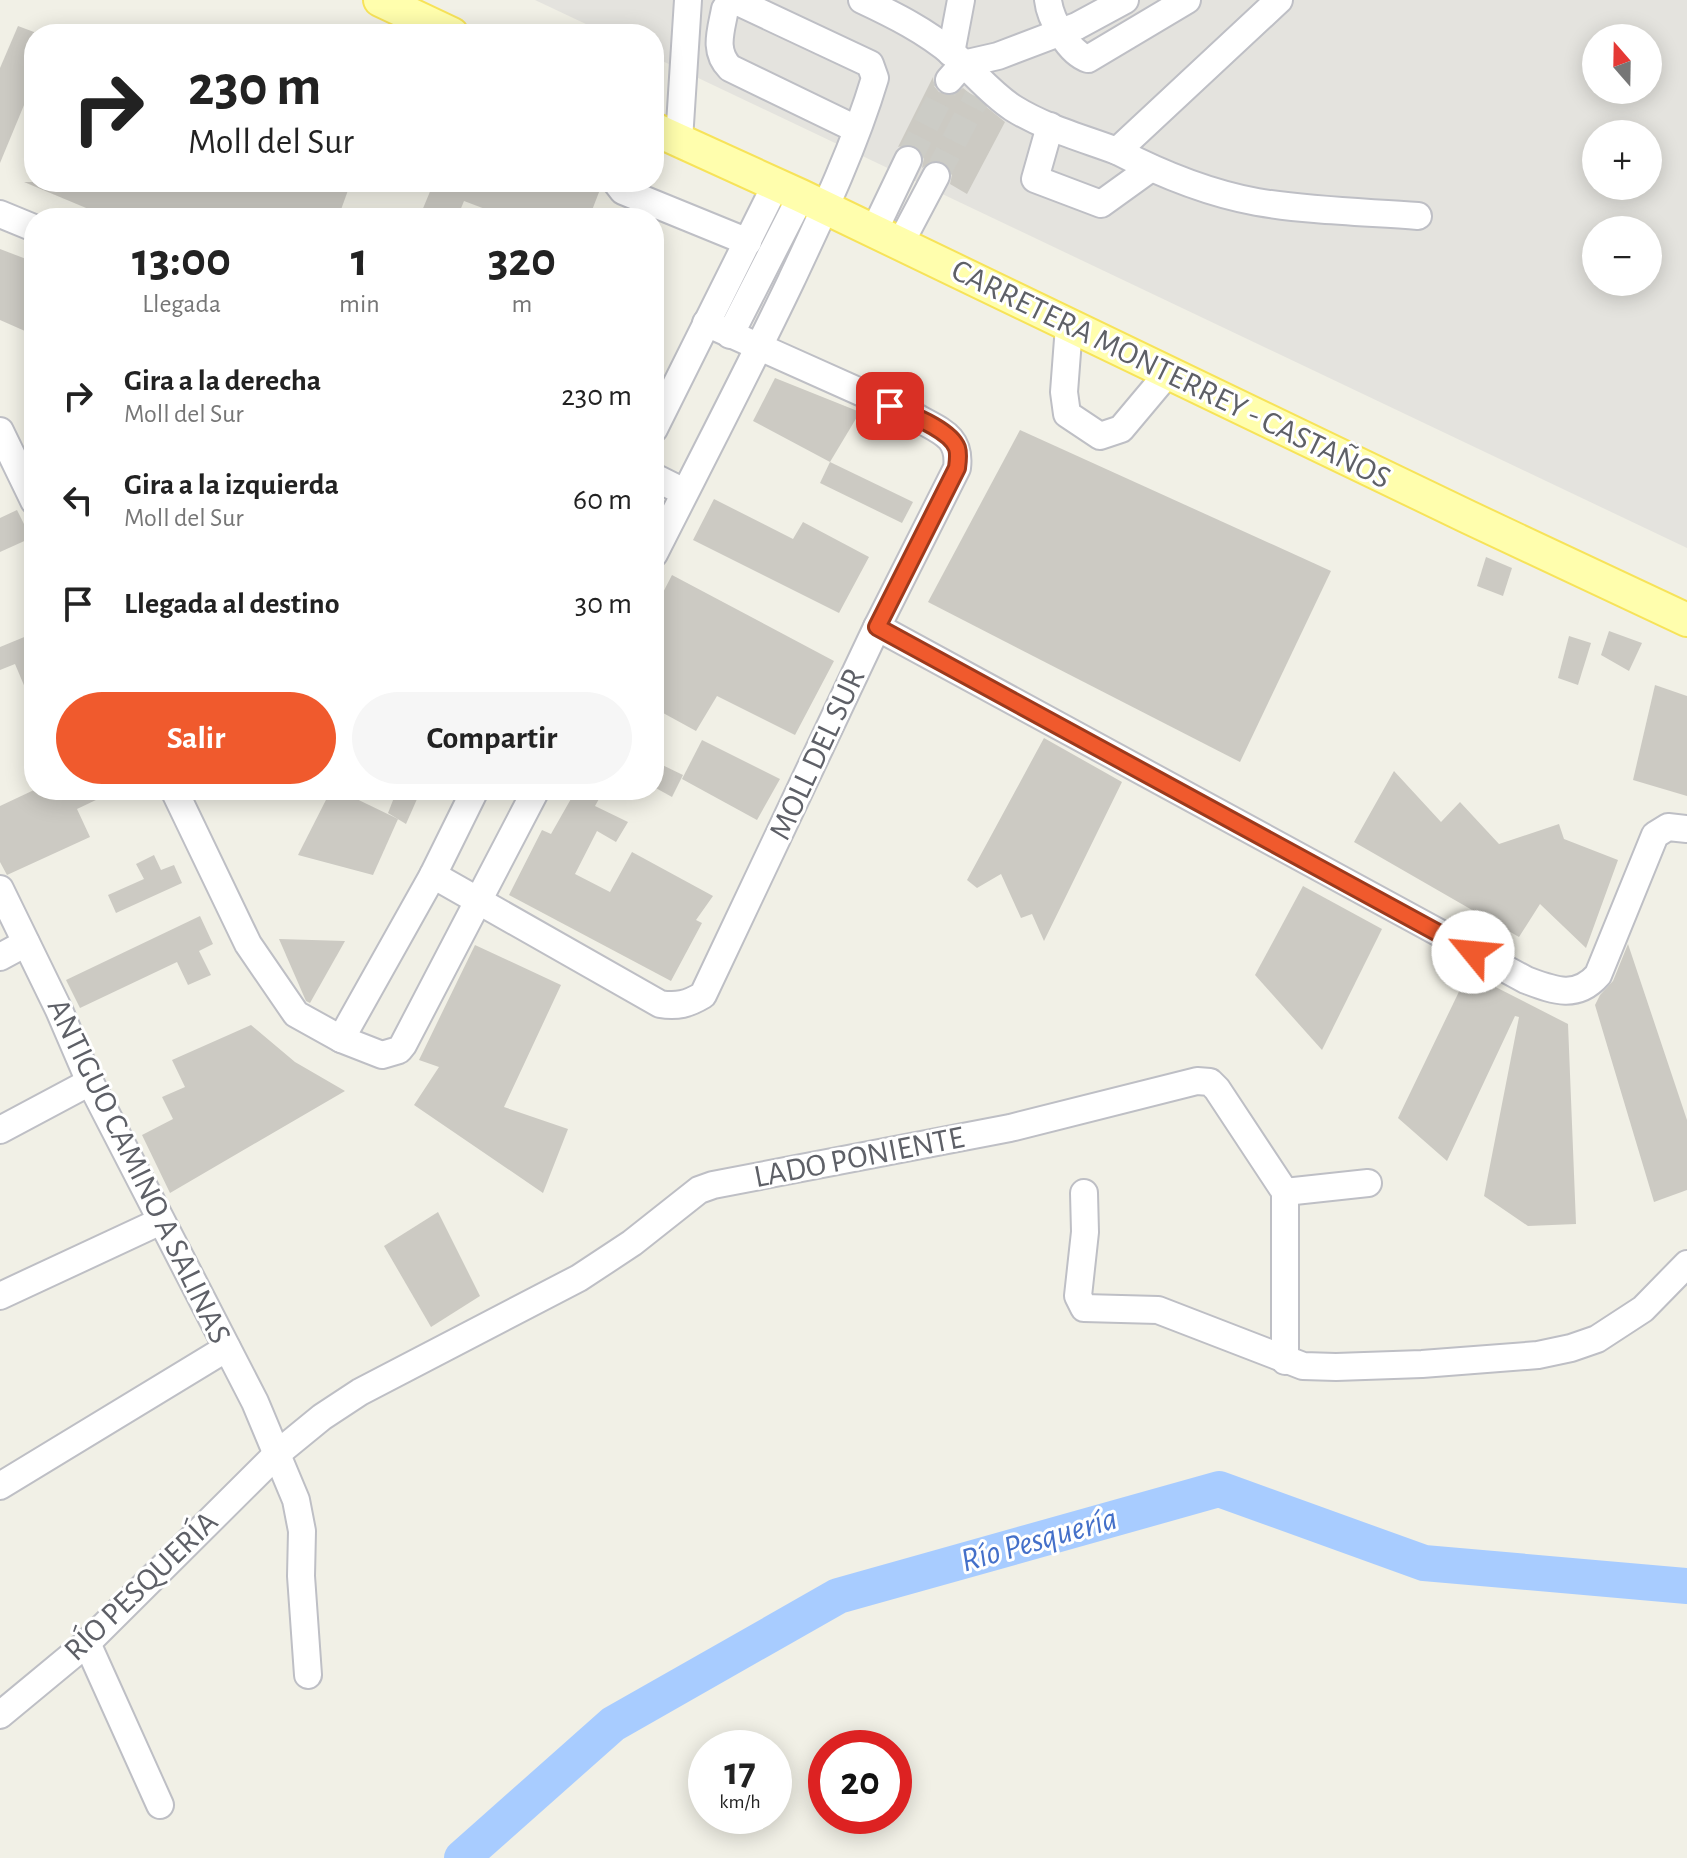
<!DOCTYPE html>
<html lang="es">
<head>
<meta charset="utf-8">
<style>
  body { margin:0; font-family:"Alegreya Sans",sans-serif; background:#f6f6f6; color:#222; height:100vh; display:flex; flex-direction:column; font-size:30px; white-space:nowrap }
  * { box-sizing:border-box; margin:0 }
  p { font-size:26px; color:#767676 }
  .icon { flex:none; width:44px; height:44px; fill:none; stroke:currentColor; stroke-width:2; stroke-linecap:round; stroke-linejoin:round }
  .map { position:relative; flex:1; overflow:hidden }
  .drawer { position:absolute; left:24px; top:208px; width:640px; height:592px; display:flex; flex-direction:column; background:#fff; border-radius:32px; box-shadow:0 4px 20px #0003 }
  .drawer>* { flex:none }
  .guide { position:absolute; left:24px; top:24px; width:640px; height:168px; border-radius:32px; box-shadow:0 4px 20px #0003; background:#fff; color:#222; overflow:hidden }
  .needle { width:52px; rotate:340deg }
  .fabs { position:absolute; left:1582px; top:24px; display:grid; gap:16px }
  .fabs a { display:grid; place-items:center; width:80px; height:80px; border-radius:50%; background:#fff; box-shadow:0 4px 20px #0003; font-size:40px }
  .speed { position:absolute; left:688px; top:1730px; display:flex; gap:16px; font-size:40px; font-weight:700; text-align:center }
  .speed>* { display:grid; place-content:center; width:104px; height:104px; border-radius:50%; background:#fff; box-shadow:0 4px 20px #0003; line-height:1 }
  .speed small { font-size:20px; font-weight:400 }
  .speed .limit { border:12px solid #d22; background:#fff; color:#111 }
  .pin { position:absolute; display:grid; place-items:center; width:68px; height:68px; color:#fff; margin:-34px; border-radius:16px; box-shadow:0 4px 12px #0006 }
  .me { position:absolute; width:88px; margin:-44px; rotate:298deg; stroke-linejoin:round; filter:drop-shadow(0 0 6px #0008) }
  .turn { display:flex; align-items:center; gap:28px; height:168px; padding:0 32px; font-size:36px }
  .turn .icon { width:104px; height:104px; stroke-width:2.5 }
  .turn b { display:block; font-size:56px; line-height:68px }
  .eta { display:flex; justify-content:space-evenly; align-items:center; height:136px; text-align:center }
  .eta b { font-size:48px; font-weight:600; line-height:56px }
  .primary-button { display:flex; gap:16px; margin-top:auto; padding:16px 32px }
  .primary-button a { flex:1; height:92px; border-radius:48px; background:#f05a2d; color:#fff; font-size:32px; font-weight:600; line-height:92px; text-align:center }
  .primary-button a+a { background:#f6f6f6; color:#222 }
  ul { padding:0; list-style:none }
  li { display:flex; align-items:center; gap:24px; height:104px; padding:0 32px }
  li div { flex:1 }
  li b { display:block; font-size:30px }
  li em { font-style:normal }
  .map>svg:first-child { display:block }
  .industrial { fill:#e4e3de; fill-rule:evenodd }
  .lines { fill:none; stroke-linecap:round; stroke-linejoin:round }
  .river { stroke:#a8ccff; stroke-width:36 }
  .building { fill:#cccac3 }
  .minor-tunnel { stroke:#ccccc6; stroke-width:26; stroke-dasharray:26 13; stroke-linecap:butt }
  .minor-casing { stroke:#bebfc5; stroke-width:30 }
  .major-casing { stroke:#f7e359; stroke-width:36 }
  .minor { stroke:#fff; stroke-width:26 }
  .major { stroke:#fffead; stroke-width:32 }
  .route-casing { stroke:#9c3a1d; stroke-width:20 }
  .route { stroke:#f05a2d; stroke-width:14 }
  .labels { text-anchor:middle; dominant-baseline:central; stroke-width:6; stroke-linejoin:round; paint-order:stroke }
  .street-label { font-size:32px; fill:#5e6067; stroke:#fff }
  .water-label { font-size:34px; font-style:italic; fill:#4470c9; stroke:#fff }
</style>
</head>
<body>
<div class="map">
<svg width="1687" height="1858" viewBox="0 0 1687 1858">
  <rect width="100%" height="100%" fill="#f1f0e6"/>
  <!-- industrial -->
  <path class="industrial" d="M535 0H1687V548L654 57V34H607ZM1596 38H1648V90H1596ZM1596 134H1648V186H1596ZM1596 230H1648V282H1596Z"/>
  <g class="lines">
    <!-- river -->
    <polyline class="river" points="462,1858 613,1724 838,1596 1219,1489 1424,1563 1687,1586"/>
  </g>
  <!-- building -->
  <g class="building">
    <polygon points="18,26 34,32 34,81 0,163 0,68"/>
    <polygon points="933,77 934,86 939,92 953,95 963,88 1005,122 967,194 950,184 952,175 944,162 935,160 922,168 924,158 921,150 908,144 898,147"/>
    <polygon points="24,182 351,182 338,218 110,218"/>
    <polygon points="434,182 600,182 601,187 589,218 509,218 464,201 457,218 419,218"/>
    <polygon points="0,249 34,262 34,335 0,320"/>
    <polygon points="775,378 860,412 830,462 753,421"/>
    <polygon points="1020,430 1331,571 1240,762 928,602"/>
    <polygon points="830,462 913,502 902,523 820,483"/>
    <polygon points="714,499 793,539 803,522 869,557 839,613 693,540"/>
    <polygon points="17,510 31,538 0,552 0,518"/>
    <polygon points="1486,557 1512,568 1503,596 1477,586"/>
    <polygon points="672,575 834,661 795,735 717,696 696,731 654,708 654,610"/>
    <polygon points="1609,631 1642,643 1629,671 1601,655"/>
    <polygon points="34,633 34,709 15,664 0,670 0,647"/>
    <polygon points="1569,636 1591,643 1578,685 1558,678"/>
    <polygon points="1655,685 1687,696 1687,796 1633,780"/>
    <polygon points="1044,738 1122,782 1044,941 1032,914 1021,918 1001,874 977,888 967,880"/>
    <polygon points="702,740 780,779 757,820 682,779"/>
    <polygon points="654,761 683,775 672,797 654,787"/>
    <polygon points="1394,771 1441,822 1460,802 1499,844 1559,824 1564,839 1618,860 1586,948 1540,904 1519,937 1354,842"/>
    <polygon points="34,790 117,790 77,809 90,837 7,875 0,862 0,806"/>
    <polygon points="331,790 338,790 398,819 373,875 298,855"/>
    <polygon points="397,790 421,790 406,824 388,813"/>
    <polygon points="576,790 604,790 595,806 628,822 616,842 597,831 575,874 610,892 632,852 713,896 696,920 702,923 671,981 509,895 542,830 551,834"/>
    <polygon points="154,855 161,870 174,865 182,883 116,913 108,895 144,879 136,864"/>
    <polygon points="1303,886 1382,929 1322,1050 1255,975"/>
    <polygon points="200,916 213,944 199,951 211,975 188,985 177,962 80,1008 66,980"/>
    <polygon points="279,939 345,941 310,1003 306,1001"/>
    <polygon points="1628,944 1687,1120 1687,1190 1654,1202 1595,1005 1600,995 1613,981"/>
    <polygon points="475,945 561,985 504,1107 568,1129 543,1193 414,1105 439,1067 419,1060"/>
    <polygon points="1468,973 1568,1024 1576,1224 1528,1226 1484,1196 1519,1017 1515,1016 1447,1161 1398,1118"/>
    <polygon points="251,1025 295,1062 345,1091 170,1193 142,1135 173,1119 162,1097 185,1087 172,1060"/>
    <polygon points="438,1212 480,1296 431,1327 384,1246"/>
  </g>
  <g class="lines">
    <!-- minor-tunnel -->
    <g class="minor-tunnel">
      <polyline points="908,160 949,80"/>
      <polyline points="936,176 977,97"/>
    </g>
    <defs>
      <g id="minor">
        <path d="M862 0C894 15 926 31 953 54 974 72 990 93 1013 108 1045 128 1082 138 1117 151L1279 0"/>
        <path d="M1048 0C1050 19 1069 53 1088 59L1187 0"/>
        <polyline points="951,53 961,0"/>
        <polyline points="949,80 963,64 998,56 1077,26 1125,0"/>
        <polyline points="1050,126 1035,179 1101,204 1151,168"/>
        <polyline points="679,140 688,0"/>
        <path d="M1117 151C1161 174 1208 193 1257 202 1310 211 1365 212 1418 216"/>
        <polyline points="616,182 623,191 748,242"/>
        <polyline points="0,214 34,228"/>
        <polyline points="874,231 908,160"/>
        <polyline points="900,244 936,176"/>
        <polyline points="1069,326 1064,392 1067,414 1100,436 1121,429 1168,373"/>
        <polyline points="730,335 801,196"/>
        <polyline points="654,429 776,184"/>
        <polyline points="0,431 34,501"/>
        <polyline points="654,477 684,492"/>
        <path d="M654 554C700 463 747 373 791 281 822 215 854 148 875 78L870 64 738 2 728 5 725 9C721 31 713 51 730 68L856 129"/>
        <path d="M877 627 1526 980C1553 990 1576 1000 1598 975L1655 835 1668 827 1687 829"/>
        <polyline points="174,790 248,944 296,1014 341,1039 382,1055 399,1050 403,1045 536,790"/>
        <path d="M433 875 660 1004C677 1007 688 1004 703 995L877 627 957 468C961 436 940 431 916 417L706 323"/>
        <polyline points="0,889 59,1010 90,1082 255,1402 296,1500 302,1531 301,1576 308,1675"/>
        <polyline points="0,957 26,943"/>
        <polyline points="341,1039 433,875 475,790"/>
        <polyline points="0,1130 90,1082"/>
        <polyline points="1285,1192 1368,1183"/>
        <polyline points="1084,1193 1085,1232 1078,1296 1084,1308 1158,1310 1303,1366 1336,1367 1422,1364 1538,1355 1571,1348 1597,1339 1643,1309 1687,1264"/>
        <polyline points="0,1296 161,1221"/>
        <polyline points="0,1486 227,1348"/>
        <polyline points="87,1643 160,1805"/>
        <polyline points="0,1715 87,1643 278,1453 322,1417 360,1392 579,1278 632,1243 699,1190 713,1185 1010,1128 1197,1081 1210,1082 1217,1089 1285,1192 1285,1361"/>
      </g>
      <g id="major">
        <polyline points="380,0 452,34"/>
        <polyline points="654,129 801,196 1468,517 1687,620"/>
      </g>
    </defs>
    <!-- minor casing -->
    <use href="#minor" class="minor-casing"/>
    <!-- major casing -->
    <use href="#major" class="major-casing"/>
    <!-- minor -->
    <use href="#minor" class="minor"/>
    <!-- major -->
    <use href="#major" class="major"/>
  </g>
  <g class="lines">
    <defs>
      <path id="route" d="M890 406C908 414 950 429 957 448 959 454 958 461 957 468L877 627 1473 952"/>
    </defs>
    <!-- route casing -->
    <use href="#route" class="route-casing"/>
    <!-- route -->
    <use href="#route" class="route"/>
  </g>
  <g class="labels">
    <!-- street labels -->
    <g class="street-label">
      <text transform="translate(1171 374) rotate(26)">CARRETERA MONTERREY - CASTAÑOS</text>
      <text transform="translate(817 754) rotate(-65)">MOLL DEL SUR</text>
      <text transform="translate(859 1157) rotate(-11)">LADO PONIENTE</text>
      <text transform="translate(139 1171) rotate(64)">ANTIGUO CAMINO A SALINAS</text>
      <text transform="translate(141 1586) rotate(-44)">RÍO PESQUERÍA</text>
    </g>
    <!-- water labels -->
    <g class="water-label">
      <text transform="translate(1039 1540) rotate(-16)">Río Pesquería</text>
    </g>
  </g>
</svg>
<div class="fabs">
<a><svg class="needle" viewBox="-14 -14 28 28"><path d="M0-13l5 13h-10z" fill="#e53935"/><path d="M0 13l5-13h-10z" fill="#767676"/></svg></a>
<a>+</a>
<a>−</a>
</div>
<div class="speed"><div>17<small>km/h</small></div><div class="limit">20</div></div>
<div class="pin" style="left:890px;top:406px;background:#d93025"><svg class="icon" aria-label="arrive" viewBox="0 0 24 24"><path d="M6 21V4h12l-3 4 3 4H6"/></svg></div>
<svg class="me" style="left:1473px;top:952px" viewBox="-20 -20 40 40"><circle r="19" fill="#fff"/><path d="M0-13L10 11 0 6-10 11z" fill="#f05a2d"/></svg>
<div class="guide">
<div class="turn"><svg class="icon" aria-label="right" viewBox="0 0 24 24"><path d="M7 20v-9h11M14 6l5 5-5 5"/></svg><div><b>230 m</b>Moll del Sur</div></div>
</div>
<section class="drawer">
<div class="eta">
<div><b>13:00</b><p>Llegada</p></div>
<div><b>1</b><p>min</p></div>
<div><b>320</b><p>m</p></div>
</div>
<ul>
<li><svg class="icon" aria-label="right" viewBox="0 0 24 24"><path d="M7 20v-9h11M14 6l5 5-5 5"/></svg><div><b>Gira a la derecha</b><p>Moll del Sur</p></div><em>230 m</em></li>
<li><svg class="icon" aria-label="left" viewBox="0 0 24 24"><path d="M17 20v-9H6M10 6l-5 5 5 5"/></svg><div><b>Gira a la izquierda</b><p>Moll del Sur</p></div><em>60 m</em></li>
<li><svg class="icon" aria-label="arrive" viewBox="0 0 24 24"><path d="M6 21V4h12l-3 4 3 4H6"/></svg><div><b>Llegada al destino</b></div><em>30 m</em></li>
</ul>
<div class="primary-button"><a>Salir</a><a>Compartir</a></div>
</section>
</div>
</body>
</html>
